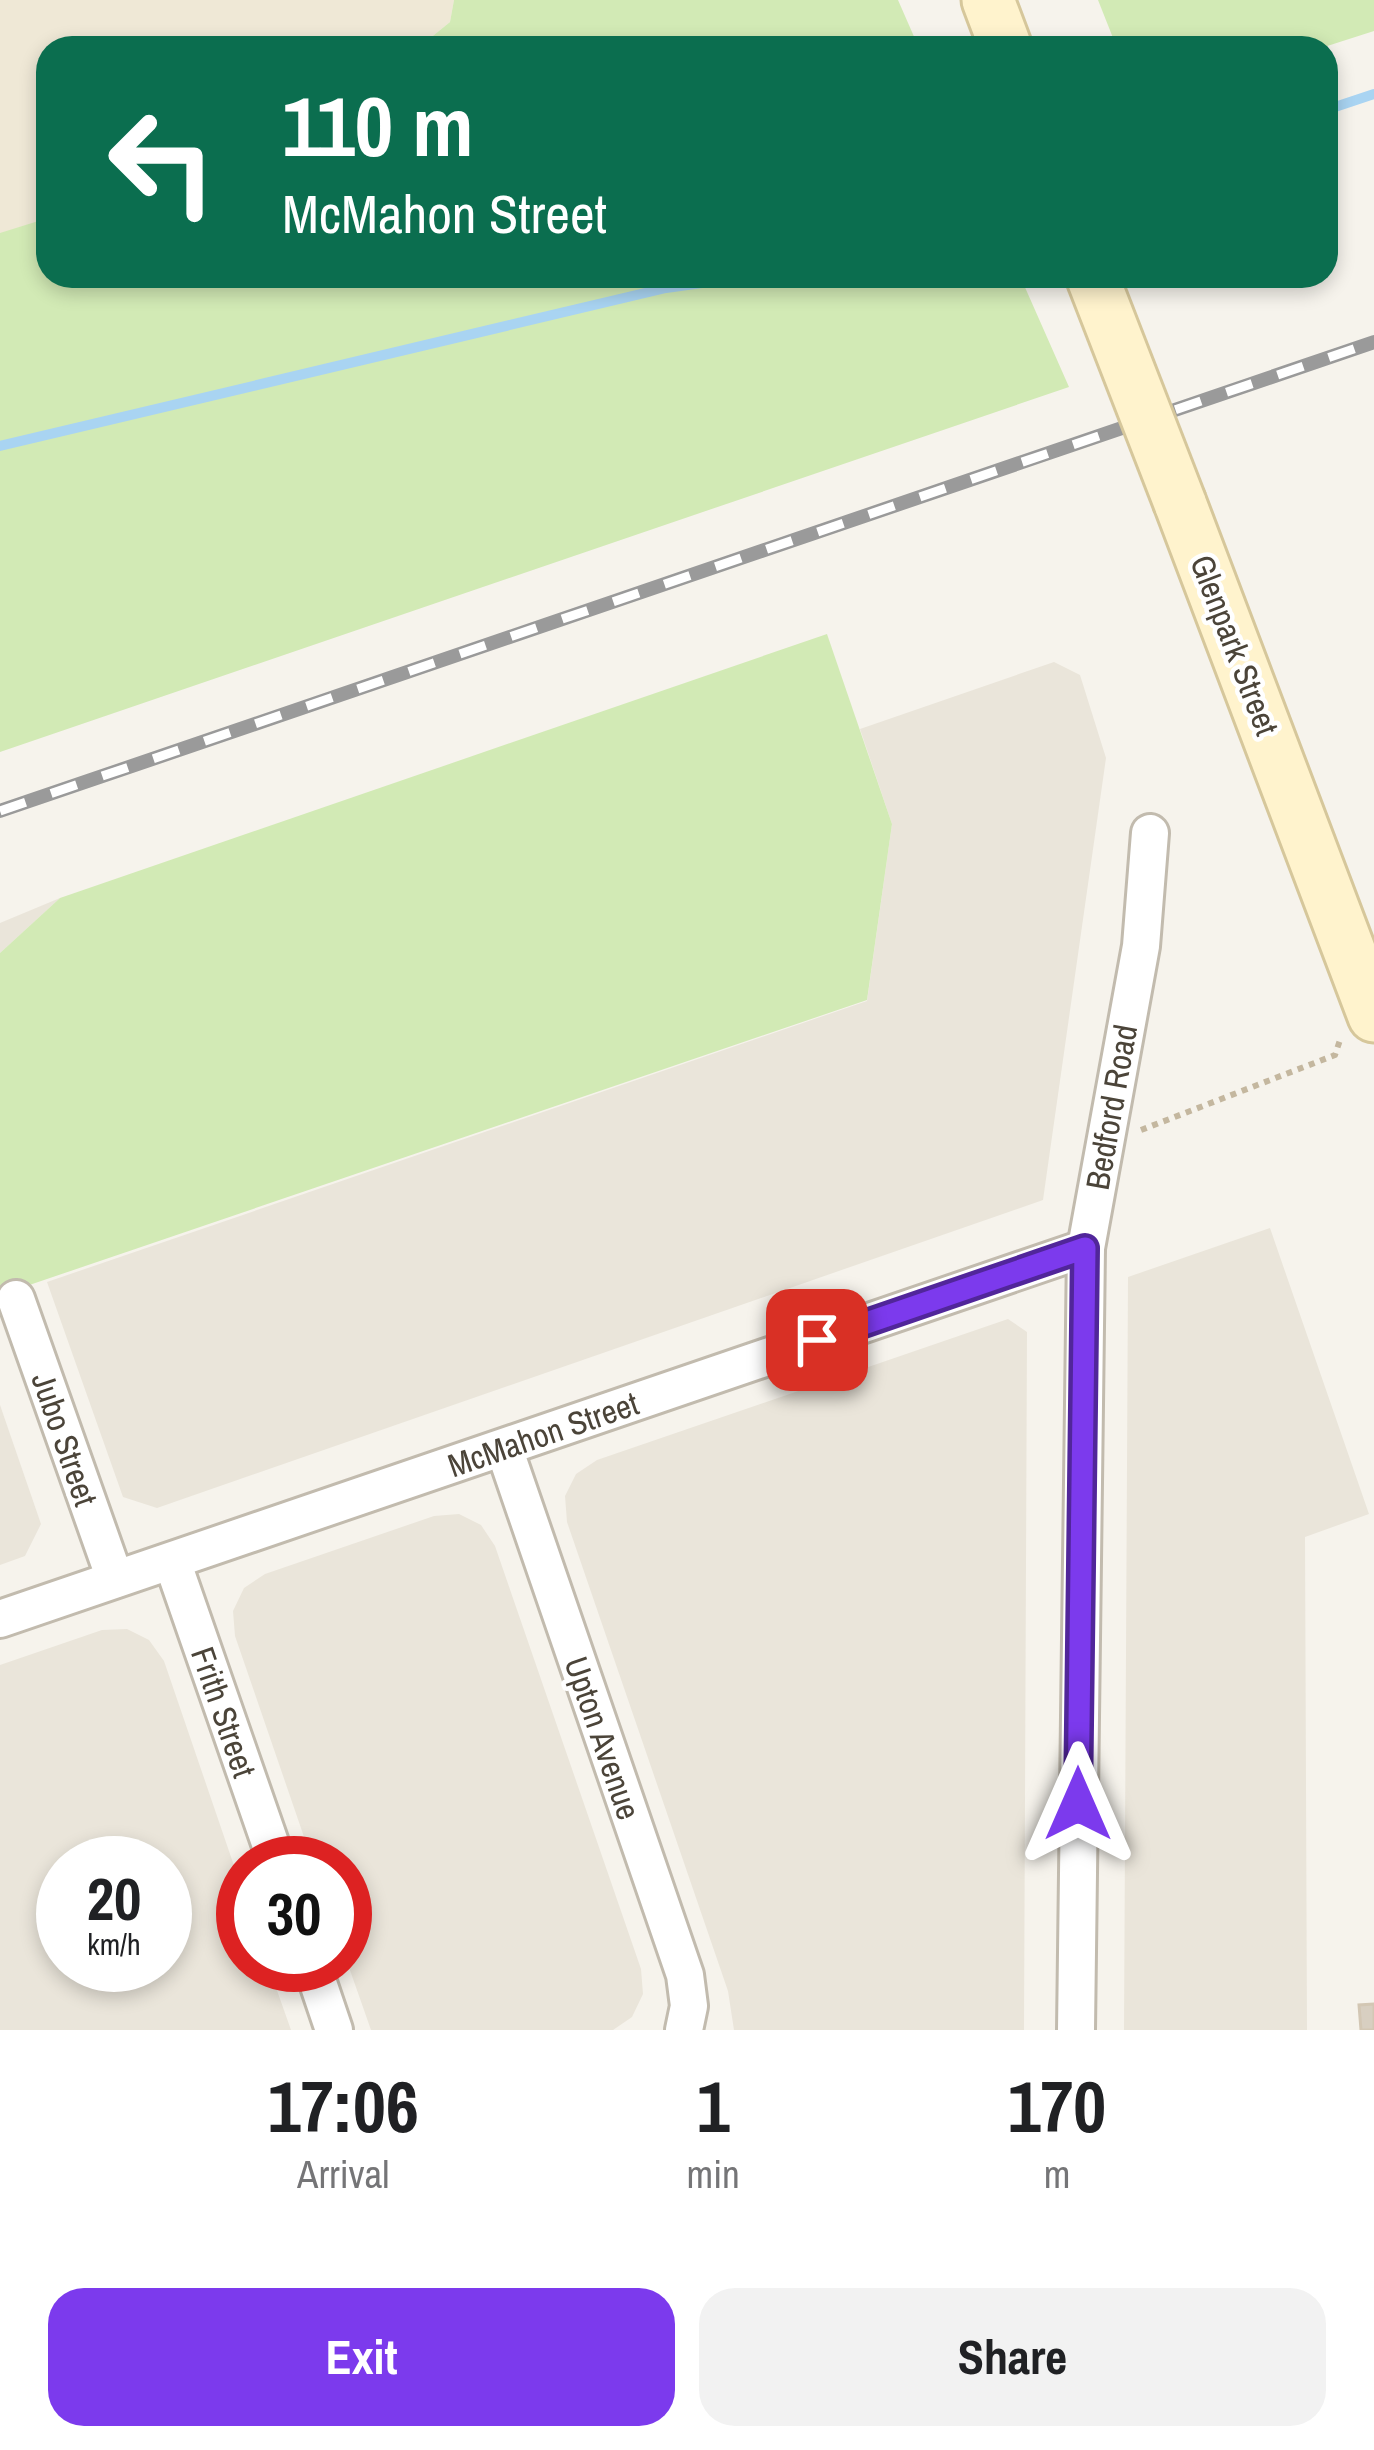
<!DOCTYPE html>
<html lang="en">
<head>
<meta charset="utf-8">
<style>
  body { margin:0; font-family:"Archivo Narrow",sans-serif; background:#f2f2f2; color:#202124; height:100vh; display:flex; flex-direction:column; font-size:45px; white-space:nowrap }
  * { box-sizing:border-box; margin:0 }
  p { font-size:39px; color:#757577 }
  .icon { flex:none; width:66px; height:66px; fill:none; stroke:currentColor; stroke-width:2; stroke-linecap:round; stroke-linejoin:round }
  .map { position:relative; height:2030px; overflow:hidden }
  .side { display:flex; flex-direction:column; background:#fff; flex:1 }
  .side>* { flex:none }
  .hud { position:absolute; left:36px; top:36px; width:1302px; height:252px; border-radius:36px; box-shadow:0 6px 18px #0003; background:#0b6e4f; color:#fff; overflow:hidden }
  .speed { position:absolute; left:36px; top:1836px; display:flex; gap:24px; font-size:60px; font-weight:700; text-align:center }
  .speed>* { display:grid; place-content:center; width:156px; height:156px; border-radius:50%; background:#fff; box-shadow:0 6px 18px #0003; line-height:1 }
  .speed small { font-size:30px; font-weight:400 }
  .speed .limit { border:18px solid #d22; background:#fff; color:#111 }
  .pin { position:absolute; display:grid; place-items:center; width:102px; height:102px; color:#fff; margin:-51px; border-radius:24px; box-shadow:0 6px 18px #0006 }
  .me { position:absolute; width:132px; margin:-66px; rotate:0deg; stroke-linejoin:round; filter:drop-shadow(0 0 9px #0008) }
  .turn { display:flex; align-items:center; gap:42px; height:252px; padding:0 48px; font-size:54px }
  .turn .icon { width:156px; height:156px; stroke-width:2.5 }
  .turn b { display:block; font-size:84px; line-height:102px }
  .eta { display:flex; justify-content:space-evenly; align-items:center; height:204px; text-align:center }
  .eta b { font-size:72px; font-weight:700; line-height:84px }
  .button { display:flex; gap:24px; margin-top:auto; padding:24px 48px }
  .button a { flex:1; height:138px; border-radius:36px; background:#7c3aed; color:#fff; font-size:48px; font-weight:700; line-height:138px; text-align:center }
  .button a+a { background:#f2f2f2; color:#202124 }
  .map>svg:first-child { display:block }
  .residential { fill:#eae5da; fill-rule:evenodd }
  .education { fill:#efe8d6 }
  .green { fill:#d2eab5 }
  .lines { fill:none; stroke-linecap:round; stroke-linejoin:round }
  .stream { stroke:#a9d4f2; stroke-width:10 }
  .building { fill:#d8cfc1; stroke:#d3c7b4; stroke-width:3 }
  .street-casing { stroke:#c2bbae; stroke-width:42 }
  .secondary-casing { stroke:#d6c79b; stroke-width:57 }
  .path { stroke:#c4b79f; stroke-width:6; stroke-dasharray:6 6; stroke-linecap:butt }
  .street { stroke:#fff; stroke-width:36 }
  .secondary { stroke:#fff3cd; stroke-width:51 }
  .rail-casing { stroke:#9a9a9a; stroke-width:14 }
  .rail { stroke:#fff; stroke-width:9; stroke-dasharray:27; stroke-linecap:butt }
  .secondary-bridge-casing { stroke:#d6c79b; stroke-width:57; stroke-linecap:butt }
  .secondary-bridge { stroke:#fff3cd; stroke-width:51 }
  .route-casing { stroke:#51269a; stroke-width:30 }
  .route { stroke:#7c3aed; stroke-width:21 }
  .labels { text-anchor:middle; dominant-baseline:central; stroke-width:9; stroke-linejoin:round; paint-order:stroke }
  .street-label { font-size:33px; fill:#4b4439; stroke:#fff }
</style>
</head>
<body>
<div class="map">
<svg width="1374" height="2030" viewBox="0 0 1374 2030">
  <rect width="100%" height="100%" fill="#f6f3ec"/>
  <!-- residential -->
  <g class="residential">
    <polygon points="1054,662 1080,675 1106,758 1043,1200 157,1508 123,1497 47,1282 867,1001 892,824 860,729"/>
    <polygon points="60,898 0,953 0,923"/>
    <polygon points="1270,1228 1369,1514 1305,1537 1307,2030 1124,2030 1128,1277"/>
    <polygon points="1008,1319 1027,1332 1024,2030 734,2030 728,1991 567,1522 565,1496 576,1474 597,1460"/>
    <polygon points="0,1405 41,1524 25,1556 0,1565"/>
    <polygon points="459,1514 481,1525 495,1546 641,1969 643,1994 632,2017 613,2030 371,2030 345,1956 345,1863 313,1863 235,1636 233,1611 244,1588 265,1574 434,1516"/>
    <path d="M127 1629 149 1640 164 1661 243 1892V1965H268L291 2030H0V1665L102 1630ZM63 1863H165V1965H63Z"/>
  </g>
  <!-- education -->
  <polygon class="education" points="0,0 454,0 450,22 418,48 48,48 48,226 0,243"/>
  <!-- green -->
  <g class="green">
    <polygon points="454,0 898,0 919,48 418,48 450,22"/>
    <polygon points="1098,0 1374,0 1374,31 1321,48 1117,48"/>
    <polygon points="48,218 48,276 1020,276 1069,387 0,752 0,233"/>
    <polygon points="827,634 892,824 867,1000 0,1295 0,953 60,898"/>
  </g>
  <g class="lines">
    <!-- stream -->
    <g class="stream">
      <polyline points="1326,110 1374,94"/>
      <polyline points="0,446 666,288 752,276"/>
    </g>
  </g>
  <!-- building -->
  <polygon class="building" points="1374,2004 1374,2030 1361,2030 1359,2005"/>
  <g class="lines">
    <defs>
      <g id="street">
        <polyline points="16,1299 115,1579"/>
        <polyline points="504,1448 685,1975 689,2006 684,2030"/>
        <polyline points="172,1561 277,1863"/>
        <polyline points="0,1619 1086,1248"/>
        <polyline points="312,1965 334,2030"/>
        <polyline points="1076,2030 1086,1248 1141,946 1150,833"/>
      </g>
      <g id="secondary">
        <polyline points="988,0 1006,48"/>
        <polyline points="1180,503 1374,1016"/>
      </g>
    </defs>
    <!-- street casing -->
    <use href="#street" class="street-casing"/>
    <!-- secondary casing -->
    <use href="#secondary" class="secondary-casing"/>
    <!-- path -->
    <polyline class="path" points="1141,1130 1335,1055 1341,1037"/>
    <!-- street -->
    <use href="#street" class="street"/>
    <!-- secondary -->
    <use href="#secondary" class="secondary"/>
    <defs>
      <polyline id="rail" points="0,811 1374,342"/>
    </defs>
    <!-- rail casing -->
    <use href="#rail" class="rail-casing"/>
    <!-- rail -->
    <use href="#rail" class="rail"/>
    <defs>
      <polyline id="secondary-bridge" points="1092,276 1180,503"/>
    </defs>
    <!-- secondary-bridge casing -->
    <use href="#secondary-bridge" class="secondary-bridge-casing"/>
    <!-- secondary-bridge -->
    <use href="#secondary-bridge" class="secondary-bridge"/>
  </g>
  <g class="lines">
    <defs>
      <polyline id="route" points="817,1340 1085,1248 1078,1804"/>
    </defs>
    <!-- route casing -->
    <use href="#route" class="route-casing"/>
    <!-- route -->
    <use href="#route" class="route"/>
  </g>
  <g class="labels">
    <!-- street labels -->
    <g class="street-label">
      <text transform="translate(1235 645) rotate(69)">Glenpark Street</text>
      <text transform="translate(1111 1107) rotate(-80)">Bedford Road</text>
      <text transform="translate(543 1434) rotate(-19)">McMahon Street</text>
      <text transform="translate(65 1439) rotate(71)">Jubo Street</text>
      <text transform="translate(224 1712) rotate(71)">Frith Street</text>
      <text transform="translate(603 1738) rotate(71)">Upton Avenue</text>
    </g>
  </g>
</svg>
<div class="speed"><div>20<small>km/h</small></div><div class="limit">30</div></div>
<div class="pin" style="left:817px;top:1340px;background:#d93025"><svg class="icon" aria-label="arrive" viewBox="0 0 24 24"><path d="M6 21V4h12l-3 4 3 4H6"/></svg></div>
<svg class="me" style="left:1078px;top:1804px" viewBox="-20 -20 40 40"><path d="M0-17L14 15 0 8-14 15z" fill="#7c3aed" stroke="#fff" stroke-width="4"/></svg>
<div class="hud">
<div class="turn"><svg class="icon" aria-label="left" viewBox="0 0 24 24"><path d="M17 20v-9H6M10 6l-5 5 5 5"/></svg><div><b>110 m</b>McMahon Street</div></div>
</div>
</div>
<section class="side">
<div class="eta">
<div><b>17:06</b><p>Arrival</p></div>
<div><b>1</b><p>min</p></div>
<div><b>170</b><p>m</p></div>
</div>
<div class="button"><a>Exit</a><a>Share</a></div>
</section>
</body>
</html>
